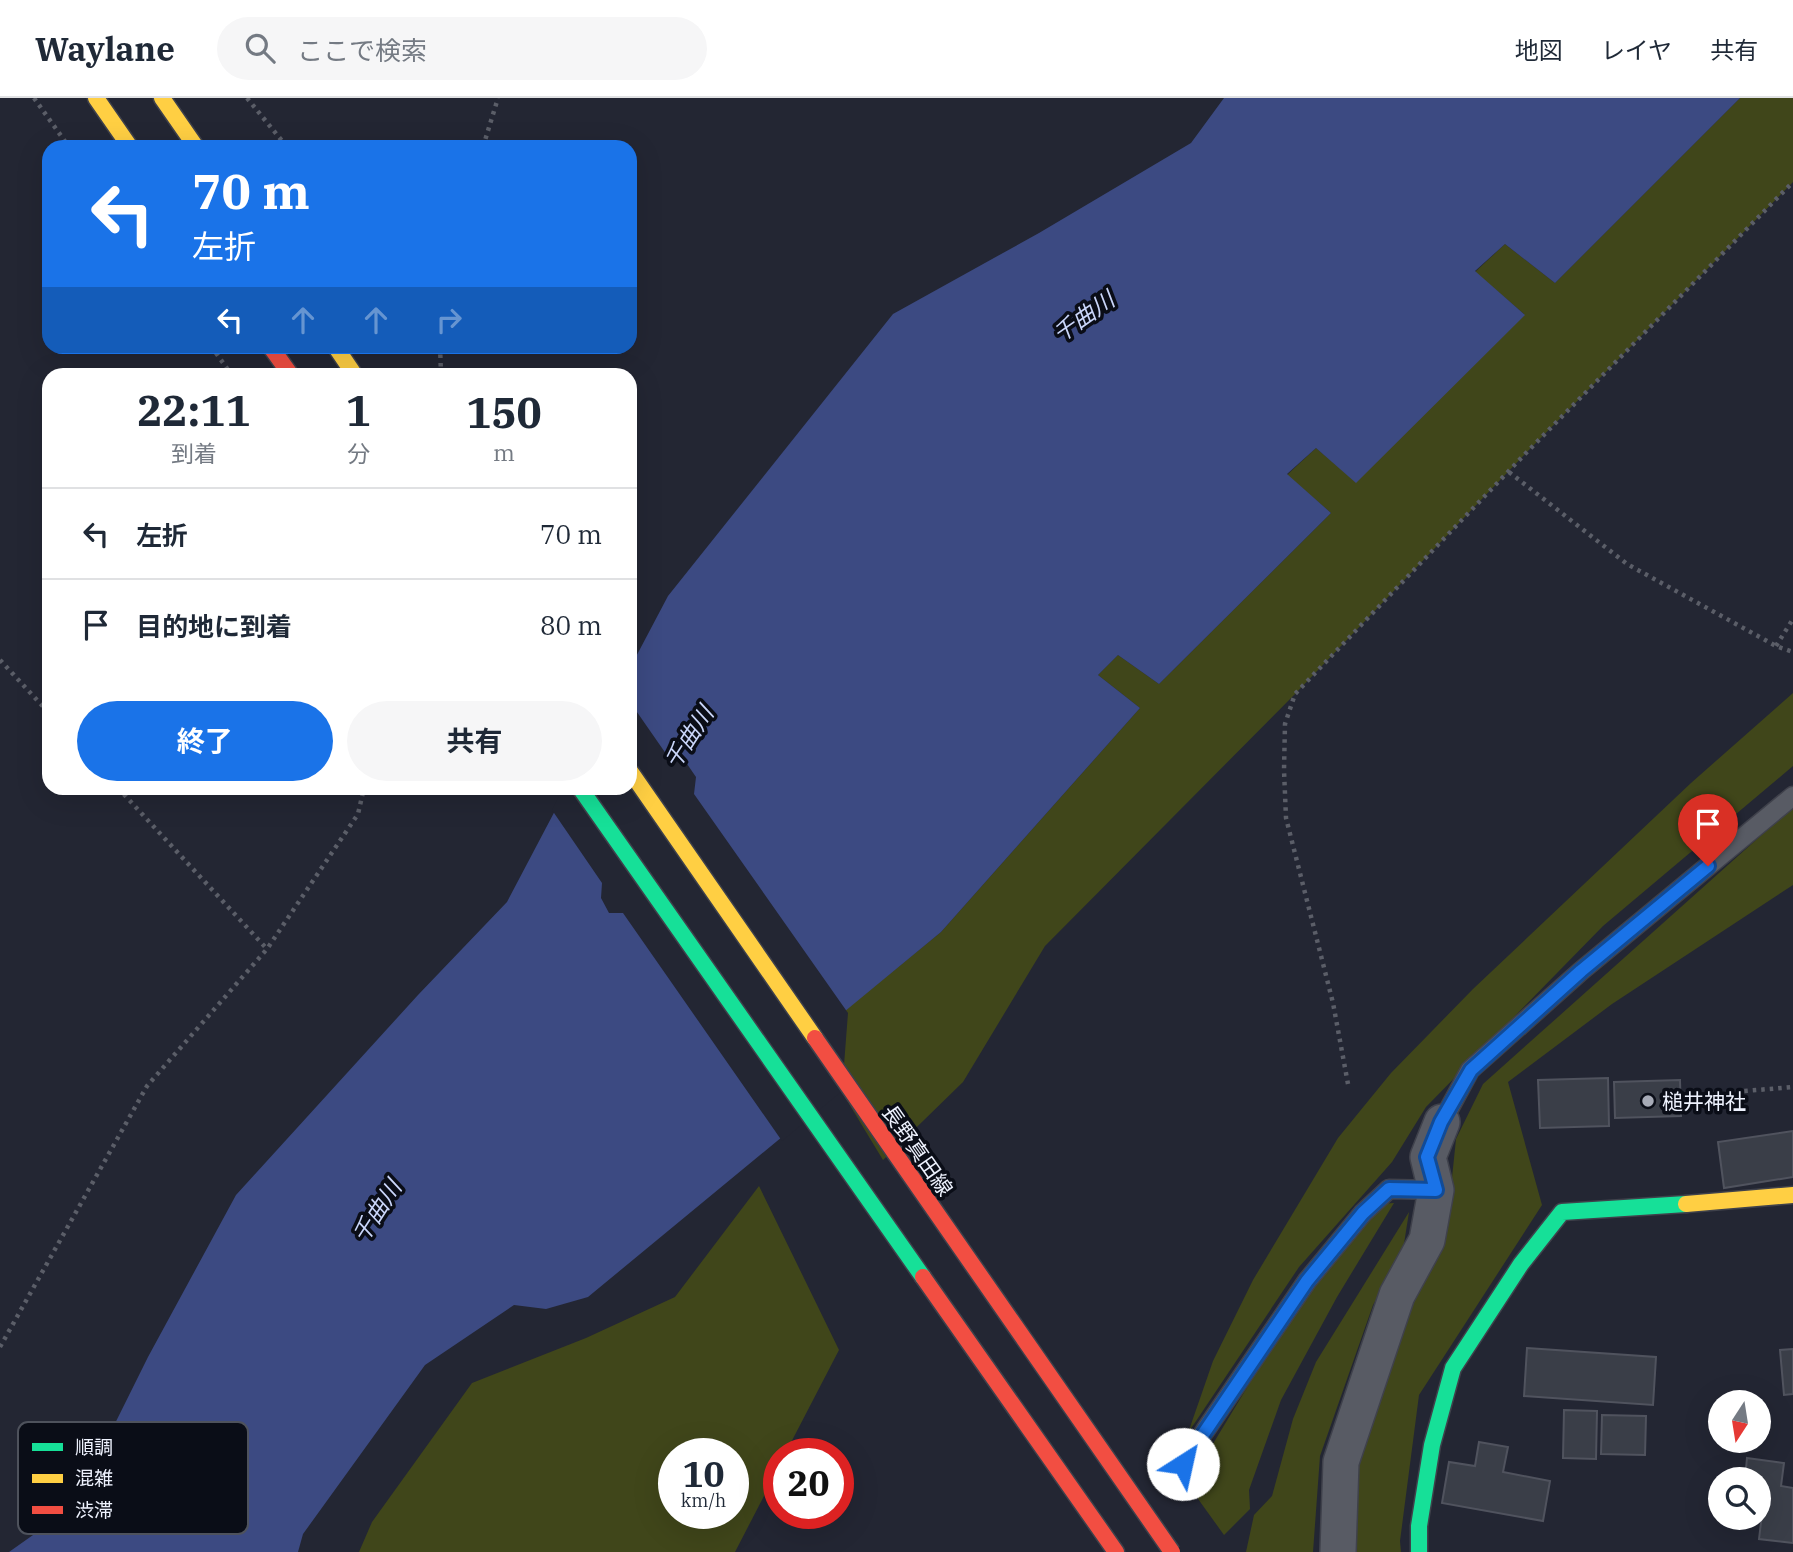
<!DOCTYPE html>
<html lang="ja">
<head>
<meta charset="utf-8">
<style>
  body { margin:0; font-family:"IBM Plex Serif","Noto Sans JP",serif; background:#f6f6f7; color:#1f2937; height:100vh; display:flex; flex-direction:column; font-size:26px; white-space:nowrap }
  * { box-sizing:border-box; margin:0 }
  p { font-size:23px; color:#747a83 }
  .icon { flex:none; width:38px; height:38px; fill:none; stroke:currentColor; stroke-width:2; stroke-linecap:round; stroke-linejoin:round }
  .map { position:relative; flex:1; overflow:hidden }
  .drawer { position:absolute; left:42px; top:270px; width:595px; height:427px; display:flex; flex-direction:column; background:#fff; border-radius:21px; box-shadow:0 7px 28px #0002 }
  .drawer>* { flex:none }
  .top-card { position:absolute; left:42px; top:42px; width:595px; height:214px; border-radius:21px; box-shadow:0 7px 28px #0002; background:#1a73e8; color:#fff; overflow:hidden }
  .needle { width:46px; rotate:192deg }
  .fabs { position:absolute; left:1708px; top:1292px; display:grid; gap:14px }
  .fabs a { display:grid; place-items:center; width:63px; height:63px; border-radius:50%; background:#fff; box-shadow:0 7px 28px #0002; font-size:35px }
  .speed { position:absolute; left:658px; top:1340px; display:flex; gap:14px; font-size:35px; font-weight:700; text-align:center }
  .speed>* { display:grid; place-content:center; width:91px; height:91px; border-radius:50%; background:#fff; box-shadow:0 7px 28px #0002; line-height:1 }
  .speed small { font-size:18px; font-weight:400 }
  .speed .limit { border:10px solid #d22; background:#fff; color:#111 }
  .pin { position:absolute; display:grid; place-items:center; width:60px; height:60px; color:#fff; margin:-72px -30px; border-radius:50% 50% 50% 0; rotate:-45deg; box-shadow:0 0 7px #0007 }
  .pin .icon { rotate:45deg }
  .me { position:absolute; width:77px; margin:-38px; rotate:35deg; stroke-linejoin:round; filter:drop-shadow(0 0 5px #0008) }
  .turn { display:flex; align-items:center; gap:24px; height:147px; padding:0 35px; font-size:32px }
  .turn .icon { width:91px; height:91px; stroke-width:2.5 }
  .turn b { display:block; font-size:49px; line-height:60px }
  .lanes { display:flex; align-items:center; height:66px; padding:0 35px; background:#0003; justify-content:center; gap:35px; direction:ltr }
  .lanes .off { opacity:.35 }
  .eta { display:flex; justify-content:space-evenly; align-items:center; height:119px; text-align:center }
  .eta b { font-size:42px; font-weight:700; line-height:49px }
  .cta { display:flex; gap:14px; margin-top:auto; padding:14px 35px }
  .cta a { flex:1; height:80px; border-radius:42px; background:#1a73e8; color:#fff; font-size:28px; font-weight:700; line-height:80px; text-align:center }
  .cta a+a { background:#f6f6f7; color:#1f2937 }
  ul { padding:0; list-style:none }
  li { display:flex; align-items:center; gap:21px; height:91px; padding:0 35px; border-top:2px solid #e0e1e3 }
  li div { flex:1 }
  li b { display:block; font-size:26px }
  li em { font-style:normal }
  header { display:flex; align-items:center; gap:42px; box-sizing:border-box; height:98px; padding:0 35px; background:#fff; border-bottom:2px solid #e0e1e3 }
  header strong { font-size:33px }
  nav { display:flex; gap:38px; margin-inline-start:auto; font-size:24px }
  .search { width:490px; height:63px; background:#f6f6f7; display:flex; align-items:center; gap:18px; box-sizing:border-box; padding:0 24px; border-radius:38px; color:#747a83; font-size:26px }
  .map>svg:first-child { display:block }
  .green { fill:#40461a; fill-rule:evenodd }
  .water { fill:#3c4a82 }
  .pier { fill:#232633 }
  .building { fill:#3a3e48; stroke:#50535e; stroke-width:2 }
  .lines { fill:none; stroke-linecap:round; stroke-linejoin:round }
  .lane-casing { stroke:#3f414b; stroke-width:21 }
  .street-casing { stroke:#3f414b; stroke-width:38 }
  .fast-casing { stroke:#3f414b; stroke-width:19 }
  .slow-casing { stroke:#3f414b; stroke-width:19 }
  .jam-casing { stroke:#3f414b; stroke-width:19 }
  .path { stroke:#5b5e68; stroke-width:4.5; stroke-dasharray:3.5 5; stroke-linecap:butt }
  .lane { stroke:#585b64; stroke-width:18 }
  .street { stroke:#585b64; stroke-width:35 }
  .fast { stroke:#16e098; stroke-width:16 }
  .slow { stroke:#ffcf43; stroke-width:16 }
  .jam { stroke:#f24e42; stroke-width:16 }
  .slow-bridge-casing { stroke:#3f414b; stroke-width:19; stroke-linecap:butt }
  .jam-bridge-casing { stroke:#3f414b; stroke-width:19; stroke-linecap:butt }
  .slow-bridge { stroke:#ffcf43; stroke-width:16 }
  .jam-bridge { stroke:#f24e42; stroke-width:16 }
  .route-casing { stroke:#114b97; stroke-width:18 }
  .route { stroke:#1a73e8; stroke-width:12 }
  .poi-dot { fill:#a7abb7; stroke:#0a0d17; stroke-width:2.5 }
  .labels { text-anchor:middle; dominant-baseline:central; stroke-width:7; stroke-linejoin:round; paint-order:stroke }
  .poi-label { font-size:21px; fill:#eef2fe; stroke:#0a0d17; text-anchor:start }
  .street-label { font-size:21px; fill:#eef2fe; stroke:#0a0d17 }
  .water-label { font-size:23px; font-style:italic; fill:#cad6fa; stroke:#0a0d17 }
  .key { fill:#0a0d17; stroke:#4e525c; stroke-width:2 }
  .key-label { font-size:19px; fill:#eef2fe }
</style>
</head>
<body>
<header>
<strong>Waylane</strong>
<div class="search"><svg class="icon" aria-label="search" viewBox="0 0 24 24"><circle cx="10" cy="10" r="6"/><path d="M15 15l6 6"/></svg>ここで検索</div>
<nav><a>地図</a><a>レイヤ</a><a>共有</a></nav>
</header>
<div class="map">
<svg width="1793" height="1454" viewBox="0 0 1793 1454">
  <rect width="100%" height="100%" fill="#232633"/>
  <!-- green -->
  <g class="green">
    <polygon points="1740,0 1793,0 1793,84 1527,354 1295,596 1045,848 963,984 883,1062 840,991 843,914 941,834 1140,610 1098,577 1118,557 1159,586 1331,415 1287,377 1316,350 1356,384 1524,216 1475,174 1505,146 1555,185"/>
    <polygon points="1793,595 1793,668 1603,828 1426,1009 1392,1064 1299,1169 1188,1335 1213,1263 1253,1182 1338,1040 1391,975 1473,891 1691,685"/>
    <polygon points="1793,709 1793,787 1612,906 1508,984 1542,1107 1419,1297 1400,1443 1401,1454 1352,1454 1356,1369 1450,1099 1456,1041 1483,986"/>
    <path d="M759 1088 839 1252 785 1356H779V1369L735 1454H359L372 1424 472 1285 586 1240 675 1199ZM733 1356V1416H674V1356Z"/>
    <polygon points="1394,1105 1337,1199 1281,1302 1249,1392 1250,1411 1224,1437 1188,1387 1286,1225 1379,1106"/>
    <polygon points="1409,1114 1403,1152 1373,1207 1320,1358 1313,1454 1246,1454 1254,1417 1272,1398 1293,1321 1316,1264"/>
  </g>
  <!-- water -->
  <polygon class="water" points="1224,0 1740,0 1555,185 1505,146 1475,173 1525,217 1356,385 1316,350 1287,376 1331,415 1159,586 1118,557 1098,577 1140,610 941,834 844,914 840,991 588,1199 546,1211 514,1207 425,1267 303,1436 298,1454 9,1454 74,1408 148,1259 236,1097 418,897 507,804 567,690 630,690 630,570 668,498 893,216 1039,135 1191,45"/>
  <!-- pier -->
  <polygon class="pier" points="630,604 671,663 685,663 696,679 694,696 848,915 842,993 782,1043 623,815 609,815 601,800 602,785 552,712 563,690 630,690"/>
  <!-- building -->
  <g class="building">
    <polygon points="1608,980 1609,1028 1540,1030 1538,982"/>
    <polygon points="1680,982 1681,1018 1615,1020 1614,984"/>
    <polygon points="1793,1033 1793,1079 1724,1090 1718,1044"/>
    <polygon points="1527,1250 1656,1259 1653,1307 1524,1298"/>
    <polygon points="1793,1251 1793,1296 1784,1297 1780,1252"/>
    <polygon points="1564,1312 1597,1313 1596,1361 1563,1360"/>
    <polygon points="1602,1317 1646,1318 1645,1357 1601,1356"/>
    <polygon points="1479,1344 1508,1349 1503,1374 1550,1383 1543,1423 1442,1405 1449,1364 1475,1368"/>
    <polygon points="1747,1360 1784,1365 1781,1388 1793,1390 1793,1445 1759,1441 1764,1400 1759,1399 1759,1381 1745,1381"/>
  </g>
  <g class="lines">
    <defs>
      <g id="lane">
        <polyline points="1442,1024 1470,972 1581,873 1793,698"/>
        <polyline points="1183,1365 1307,1183 1363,1115 1389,1091 1436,1092"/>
      </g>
      <polyline id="street" points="1338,1454 1341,1364 1397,1197 1427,1142 1436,1092 1428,1059 1442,1024"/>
      <g id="fast">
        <polyline points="580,690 923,1179"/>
        <polyline points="1419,1454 1419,1428 1432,1347 1453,1270 1521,1166 1562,1114 1686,1106"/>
      </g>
      <g id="slow">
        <polyline points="96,0 130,49"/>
        <polyline points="162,0 196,49"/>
        <polyline points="335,248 354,276"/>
        <polyline points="1686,1106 1793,1097"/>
      </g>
      <g id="jam">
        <polyline points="270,248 290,276"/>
        <polyline points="923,1179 1116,1454"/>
      </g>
    </defs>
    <!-- lane casing -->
    <use href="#lane" class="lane-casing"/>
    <!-- street casing -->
    <use href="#street" class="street-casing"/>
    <!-- fast casing -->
    <use href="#fast" class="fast-casing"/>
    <!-- slow casing -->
    <use href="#slow" class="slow-casing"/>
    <!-- jam casing -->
    <use href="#jam" class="jam-casing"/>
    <!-- path -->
    <g class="path">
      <polyline points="34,0 69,49"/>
      <polyline points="247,0 287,49"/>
      <polyline points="483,49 498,0"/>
      <polyline points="211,248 231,276"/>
      <polyline points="440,248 441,276"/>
      <polyline points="1509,374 1627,466 1776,548 1793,554"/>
      <polyline points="1776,548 1793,521"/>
      <polyline points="0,562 49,615"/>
      <polyline points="118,690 267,851"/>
      <polyline points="1348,986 1333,905 1286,720 1284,672 1285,626 1295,596 1527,354 1793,84"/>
      <polyline points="1685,998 1793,989"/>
      <polyline points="0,1249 147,988 267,851 358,716 364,690"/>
    </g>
    <!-- lane -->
    <use href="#lane" class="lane"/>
    <!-- street -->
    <use href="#street" class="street"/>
    <!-- fast -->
    <use href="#fast" class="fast"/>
    <!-- slow -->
    <use href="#slow" class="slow"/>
    <!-- jam -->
    <use href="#jam" class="jam"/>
    <defs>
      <polyline id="slow-bridge" points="630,673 815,940"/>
      <polyline id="jam-bridge" points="815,940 1172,1454"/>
    </defs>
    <!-- slow-bridge casing -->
    <use href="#slow-bridge" class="slow-bridge-casing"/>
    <!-- jam-bridge casing -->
    <use href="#jam-bridge" class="jam-bridge-casing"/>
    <!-- slow-bridge -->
    <use href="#slow-bridge" class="slow-bridge"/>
    <!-- jam-bridge -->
    <use href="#jam-bridge" class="jam-bridge"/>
  </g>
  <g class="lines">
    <defs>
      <polyline id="route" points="1183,1366 1307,1183 1363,1115 1389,1091 1436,1092 1427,1059 1441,1024 1471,972 1581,873 1708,768"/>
    </defs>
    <!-- route casing -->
    <use href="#route" class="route-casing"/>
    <!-- route -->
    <use href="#route" class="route"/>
  </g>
  <!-- markers -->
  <circle class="poi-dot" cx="1648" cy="1003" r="7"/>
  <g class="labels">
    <!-- poi labels -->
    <g class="poi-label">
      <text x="1662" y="1003">槌井神社</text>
    </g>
    <!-- street labels -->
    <g class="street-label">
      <text transform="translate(918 1052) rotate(55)">長野真田線</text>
    </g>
    <!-- water labels -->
    <g class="water-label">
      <text transform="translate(1083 218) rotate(-35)">千曲川</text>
      <text transform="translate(688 639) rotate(-57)">千曲川</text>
      <text transform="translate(376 1113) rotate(-57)">千曲川</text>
    </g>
  </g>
  <!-- legend -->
  <rect x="18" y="1324" width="230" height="112" rx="10" class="key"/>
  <rect x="32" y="1345" width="31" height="8" fill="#16e098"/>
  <rect x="32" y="1376" width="31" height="9" fill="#ffcf43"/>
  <rect x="32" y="1408" width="31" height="8" fill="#f24e42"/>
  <g class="key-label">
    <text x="75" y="1356">順調</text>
    <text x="75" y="1387">混雑</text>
    <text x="75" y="1419">渋滞</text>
  </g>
</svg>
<div class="fabs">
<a><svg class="needle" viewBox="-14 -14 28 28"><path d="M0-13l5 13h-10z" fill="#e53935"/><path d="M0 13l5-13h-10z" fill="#747a83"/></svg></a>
<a><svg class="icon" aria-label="search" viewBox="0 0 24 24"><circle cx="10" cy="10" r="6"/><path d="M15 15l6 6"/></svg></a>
</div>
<div class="speed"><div>10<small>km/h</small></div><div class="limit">20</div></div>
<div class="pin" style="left:1708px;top:768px;background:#d93025"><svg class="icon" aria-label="arrive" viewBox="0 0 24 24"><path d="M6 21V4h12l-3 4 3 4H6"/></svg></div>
<svg class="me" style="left:1183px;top:1366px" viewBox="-20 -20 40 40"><circle r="19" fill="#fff"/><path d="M0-13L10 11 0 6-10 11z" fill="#1a73e8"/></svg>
<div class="top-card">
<div class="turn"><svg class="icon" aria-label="left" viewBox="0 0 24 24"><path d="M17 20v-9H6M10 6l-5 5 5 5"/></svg><div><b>70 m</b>左折</div></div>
<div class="lanes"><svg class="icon" aria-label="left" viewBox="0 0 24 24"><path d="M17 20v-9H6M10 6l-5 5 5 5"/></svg><svg class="icon off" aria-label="ahead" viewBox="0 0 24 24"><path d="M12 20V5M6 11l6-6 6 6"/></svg><svg class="icon off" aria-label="ahead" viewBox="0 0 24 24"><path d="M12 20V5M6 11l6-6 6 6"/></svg><svg class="icon off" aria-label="right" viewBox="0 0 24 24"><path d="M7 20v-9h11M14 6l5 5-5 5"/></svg></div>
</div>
<section class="drawer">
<div class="eta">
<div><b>22:11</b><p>到着</p></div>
<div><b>1</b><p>分</p></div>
<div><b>150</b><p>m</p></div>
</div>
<ul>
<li><svg class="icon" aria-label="left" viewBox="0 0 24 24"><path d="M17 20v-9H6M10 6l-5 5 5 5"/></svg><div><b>左折</b></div><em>70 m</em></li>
<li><svg class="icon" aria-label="arrive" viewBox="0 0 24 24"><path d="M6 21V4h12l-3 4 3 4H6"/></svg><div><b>目的地に到着</b></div><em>80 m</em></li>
</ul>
<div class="cta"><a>終了</a><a>共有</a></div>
</section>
</div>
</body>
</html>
